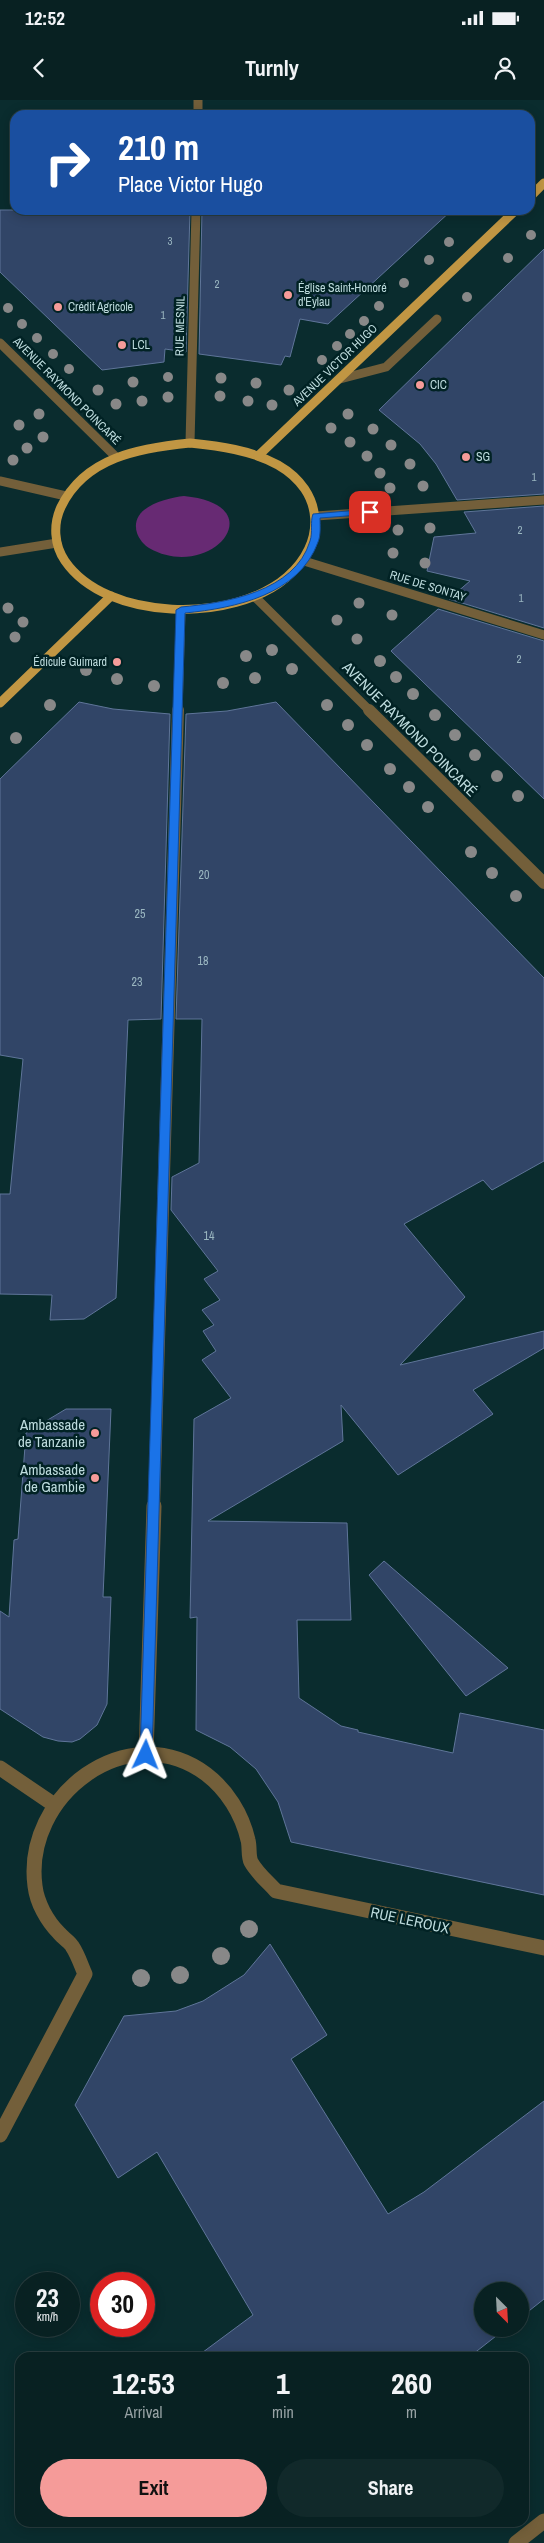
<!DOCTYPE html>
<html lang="en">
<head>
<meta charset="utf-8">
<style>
  body { margin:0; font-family:"Archivo Narrow",sans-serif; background:#11292a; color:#f1f3f6; height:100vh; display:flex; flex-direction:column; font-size:19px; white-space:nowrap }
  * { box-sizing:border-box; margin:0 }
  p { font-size:16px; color:#98a3a5 }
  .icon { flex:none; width:28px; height:28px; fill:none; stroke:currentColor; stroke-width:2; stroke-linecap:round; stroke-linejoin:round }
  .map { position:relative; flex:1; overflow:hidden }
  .details { position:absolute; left:15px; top:2252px; width:514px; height:175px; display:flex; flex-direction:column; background:#082122; border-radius:15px; box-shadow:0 2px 12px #0003,0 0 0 1px #293e40 }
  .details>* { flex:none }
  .banner { position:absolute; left:10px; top:10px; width:525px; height:105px; border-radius:15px; box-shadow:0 2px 12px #0003,0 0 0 1px #293e40; background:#1a4fa0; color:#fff; overflow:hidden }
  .needle { width:32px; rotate:156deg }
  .fabs { position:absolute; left:474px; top:2182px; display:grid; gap:10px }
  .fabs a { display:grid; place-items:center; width:55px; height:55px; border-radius:50%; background:#082122; box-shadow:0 2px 12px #0003,0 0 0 1px #293e40; font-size:25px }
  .speed { position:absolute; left:15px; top:2172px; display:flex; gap:10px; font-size:25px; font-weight:700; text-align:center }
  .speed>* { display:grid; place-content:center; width:65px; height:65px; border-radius:50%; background:#082122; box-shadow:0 2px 12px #0003,0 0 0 1px #293e40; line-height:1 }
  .speed small { font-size:12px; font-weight:400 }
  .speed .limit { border:8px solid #d22; background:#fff; color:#111 }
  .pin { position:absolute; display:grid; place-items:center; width:42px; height:42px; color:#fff; margin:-21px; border-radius:10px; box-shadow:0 2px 8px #0006 }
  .me { position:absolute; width:55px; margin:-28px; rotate:2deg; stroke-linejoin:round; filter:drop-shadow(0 0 4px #0008) }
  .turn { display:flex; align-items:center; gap:18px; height:105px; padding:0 25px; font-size:22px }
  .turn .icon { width:65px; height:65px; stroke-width:2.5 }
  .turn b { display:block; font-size:35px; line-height:42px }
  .eta { display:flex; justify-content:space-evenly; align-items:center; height:85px; text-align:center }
  .eta b { font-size:30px; font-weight:800; line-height:35px }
  .action { display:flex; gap:10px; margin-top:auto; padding:10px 25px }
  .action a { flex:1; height:58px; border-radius:30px; background:#f59b99; color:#111; font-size:20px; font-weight:800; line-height:58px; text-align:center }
  .action a+a { background:#11292a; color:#f1f3f6 }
  .status { display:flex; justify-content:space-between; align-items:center; height:35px; padding:0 25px; background:#082122; direction:ltr }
  .status svg { height:14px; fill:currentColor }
  header { display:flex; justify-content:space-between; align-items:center; height:65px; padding:0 25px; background:#082122; font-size:22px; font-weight:800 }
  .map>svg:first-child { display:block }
  .water { fill:#672a73 }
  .building { fill:#314567; stroke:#5f7599 }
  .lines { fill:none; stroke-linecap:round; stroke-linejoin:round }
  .minor-far2 { stroke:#735f3a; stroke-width:9 }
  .minor-far1 { stroke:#735f3a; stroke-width:12 }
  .minor { stroke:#735f3a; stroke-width:15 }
  .major { stroke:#c19643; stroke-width:9 }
  .tree { fill:#888 }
  .route { fill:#1a73e8; stroke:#114b97 }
  .poi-dot { fill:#f59b99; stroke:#012224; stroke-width:2 }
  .labels { text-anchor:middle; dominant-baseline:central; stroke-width:5; stroke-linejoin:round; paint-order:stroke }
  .far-number-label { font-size:11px; fill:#9ab6c0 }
  .far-poi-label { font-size:12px; fill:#bddbdd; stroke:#012224; text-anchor:start }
  .far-street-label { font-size:12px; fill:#bddbdd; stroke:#012224 }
  .number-label { font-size:12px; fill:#9ab6c0 }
  .street-label { font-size:15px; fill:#bddbdd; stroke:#012224 }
  .poi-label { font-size:15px; fill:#bddbdd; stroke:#012224; text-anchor:end }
</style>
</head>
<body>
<div class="status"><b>12:52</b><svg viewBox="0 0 49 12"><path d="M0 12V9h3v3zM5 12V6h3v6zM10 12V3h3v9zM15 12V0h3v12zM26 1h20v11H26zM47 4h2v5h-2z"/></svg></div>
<header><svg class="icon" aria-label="back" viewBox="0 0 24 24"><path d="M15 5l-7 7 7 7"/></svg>Turnly<svg class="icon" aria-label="person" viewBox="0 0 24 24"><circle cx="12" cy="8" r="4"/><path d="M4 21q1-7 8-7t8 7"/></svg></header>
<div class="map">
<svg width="544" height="2443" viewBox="0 0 544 2443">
  <rect width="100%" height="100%" fill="#0a2c2e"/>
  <!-- water -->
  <path class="water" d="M184 396C276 405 210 483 149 448 144 445 139 439 137 433 129 407 166 398 184 396Z"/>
  <!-- building -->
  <g class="building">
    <polygon points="0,110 190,110 186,252 165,249 164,262 102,270 0,172"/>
    <polygon points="202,110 270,110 270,115 321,115 327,110 338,111 362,115 368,110 452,110 328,224 300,219 290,257 285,256 281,265 199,254"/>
    <polygon points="544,149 544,394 457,400 436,364 420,344 379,310"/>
    <polygon points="544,406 544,528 449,499 470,481 427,471 434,437 476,433 464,412"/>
    <polygon points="438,509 544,541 544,699 391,551"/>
    <polygon points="79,602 113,609 170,614 161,919 128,920 116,1198 84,1219 50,1220 52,1195 0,1194 0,1094 10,1094 23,959 0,955 0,679"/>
    <polygon points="276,602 544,878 544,1061 492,1090 483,1080 404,1124 465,1197 400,1265 544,1231 544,1248 473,1290 493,1314 398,1375 341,1305 343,1341 208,1421 347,1423 351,1520 297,1520 299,1598 341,1626 358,1630 358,1632 453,1653 460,1613 544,1630 544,1795 291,1742 278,1702 256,1669 230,1647 196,1630 197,1517 190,1518 194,1319 231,1298 202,1260 216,1251 203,1231 214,1225 202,1210 220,1200 204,1179 218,1171 171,1110 172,1077 199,1063 202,919 176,919 186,614 227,611"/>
    <polygon points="66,1309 111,1309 103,1497 111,1497 107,1604 97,1625 80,1639 72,1642 58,1641 43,1637 0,1609 0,1511 9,1517 14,1440 18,1439 26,1333"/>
    <polygon points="384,1461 508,1568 466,1596 369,1475"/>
    <polygon points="270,1844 327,1935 291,1959 388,2114 424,2092 544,2001 544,2199 520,2218 520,2191 482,2191 482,2229 505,2229 468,2258 195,2258 253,2215 157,2052 118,2078 75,2005 124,1916 176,1911 203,1901 244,1875"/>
  </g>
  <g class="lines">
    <!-- minor-far2 -->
    <g class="minor-far2">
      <polyline points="198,0 198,15"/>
      <polyline points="0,243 116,357"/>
      <polyline points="340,279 386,267 437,219"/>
      <polyline points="190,343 196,110"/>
      <polyline points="0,381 66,396"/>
      <polyline points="316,416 544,400"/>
      <polyline points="0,452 57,443"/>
      <polyline points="304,461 544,535"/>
      <polyline points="255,497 370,611"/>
      <polyline points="178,611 181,510"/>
    </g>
    <!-- minor-far1 -->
    <g class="minor-far1">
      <polyline points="369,610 544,783"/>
      <polyline points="154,1407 178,610"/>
    </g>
    <!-- minor -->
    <g class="minor">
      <polyline points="146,1655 154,1406"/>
      <polyline points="0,1668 53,1704"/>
      <path d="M0 2035 85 1874C81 1865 78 1855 72 1846 69 1841 63 1838 59 1833 47 1821 37 1803 35 1786 23 1696 127 1616 206 1674 227 1690 242 1714 248 1740 250 1747 248 1756 251 1762 257 1773 268 1782 276 1791L544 1848"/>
      <polyline points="516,2443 544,2421"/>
    </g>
    <!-- major -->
    <g class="major">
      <polyline points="530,97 544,83"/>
      <path d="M190 343C219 346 251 350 278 365 325 392 326 443 287 477 234 523 107 522 65 461 54 445 53 424 61 407 85 357 140 348 190 343Z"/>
      <polyline points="258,356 516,110"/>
      <polyline points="0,603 111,496"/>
    </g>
  </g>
  <!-- trees -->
  <g class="tree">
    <circle cx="531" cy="135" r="5"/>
    <circle cx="449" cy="142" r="5"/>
    <circle cx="508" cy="158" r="5"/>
    <circle cx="429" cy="160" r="5"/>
    <circle cx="404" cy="183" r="5"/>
    <circle cx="467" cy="197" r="5"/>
    <circle cx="379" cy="206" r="5"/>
    <circle cx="8" cy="208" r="5"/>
    <circle cx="364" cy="221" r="5"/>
    <circle cx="22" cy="224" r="5"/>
    <circle cx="350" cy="234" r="5"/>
    <circle cx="37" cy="238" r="5"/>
    <circle cx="337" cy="246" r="5"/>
    <circle cx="53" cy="254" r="5"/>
    <circle cx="322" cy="260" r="5"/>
    <circle cx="69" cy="269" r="5"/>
    <circle cx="168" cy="277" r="5"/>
    <circle cx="221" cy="278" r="5.5"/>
    <circle cx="133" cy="282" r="5.5"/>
    <circle cx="256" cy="283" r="5.5"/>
    <circle cx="98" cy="290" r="5.5"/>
    <circle cx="289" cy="290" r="5.5"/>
    <circle cx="220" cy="296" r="5.5"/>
    <circle cx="168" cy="297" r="5.5"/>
    <circle cx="142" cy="301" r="5.5"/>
    <circle cx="248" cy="301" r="5.5"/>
    <circle cx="116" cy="304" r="5.5"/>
    <circle cx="272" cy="305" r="5.5"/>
    <circle cx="39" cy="314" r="5.5"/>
    <circle cx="348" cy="314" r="5.5"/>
    <circle cx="19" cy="325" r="5.5"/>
    <circle cx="331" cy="328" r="5.5"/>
    <circle cx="373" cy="329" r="5.5"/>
    <circle cx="43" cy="337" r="5.5"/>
    <circle cx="350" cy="342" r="5.5"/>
    <circle cx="391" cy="345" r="5.5"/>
    <circle cx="27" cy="348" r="5.5"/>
    <circle cx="367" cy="356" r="5.5"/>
    <circle cx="13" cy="360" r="5.5"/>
    <circle cx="410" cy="364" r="5.5"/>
    <circle cx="380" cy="373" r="5.5"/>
    <circle cx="423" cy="386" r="5.5"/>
    <circle cx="390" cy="388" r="5.5"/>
    <circle cx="430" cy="428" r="5.5"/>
    <circle cx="398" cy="430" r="5.5"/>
    <circle cx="393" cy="453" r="5.5"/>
    <circle cx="425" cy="463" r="5.5"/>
    <circle cx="359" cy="503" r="5.5"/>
    <circle cx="8" cy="508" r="5.5"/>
    <circle cx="392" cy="515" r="5.5"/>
    <circle cx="337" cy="520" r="5.5"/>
    <circle cx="23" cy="522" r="5.5"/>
    <circle cx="15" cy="537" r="5.5"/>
    <circle cx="357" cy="539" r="5.5"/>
    <circle cx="272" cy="550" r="6"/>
    <circle cx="246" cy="556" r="6"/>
    <circle cx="380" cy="561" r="6"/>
    <circle cx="292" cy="569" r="6"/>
    <circle cx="86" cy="570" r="6"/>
    <circle cx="396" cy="577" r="6"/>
    <circle cx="255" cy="578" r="6"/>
    <circle cx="117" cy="579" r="6"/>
    <circle cx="223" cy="583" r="6"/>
    <circle cx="154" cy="586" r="6"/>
    <circle cx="413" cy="594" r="6"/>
    <circle cx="50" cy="605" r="6"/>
    <circle cx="327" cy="605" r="6"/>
    <circle cx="435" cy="615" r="6"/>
    <circle cx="348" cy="625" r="6"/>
    <circle cx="455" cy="635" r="6"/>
    <circle cx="16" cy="638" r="6"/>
    <circle cx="367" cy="645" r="6"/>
    <circle cx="475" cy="655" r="6"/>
    <circle cx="390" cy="669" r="6"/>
    <circle cx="497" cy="676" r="6"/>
    <circle cx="409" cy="687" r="6"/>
    <circle cx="518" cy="696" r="6"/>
    <circle cx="428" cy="707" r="6"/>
    <circle cx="471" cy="752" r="6"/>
    <circle cx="492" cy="773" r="6"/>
    <circle cx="516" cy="796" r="6"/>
    <circle cx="249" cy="1829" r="9"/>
    <circle cx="221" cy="1856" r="9"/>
    <circle cx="180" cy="1875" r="9"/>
    <circle cx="141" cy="1878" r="9"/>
  </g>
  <!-- route -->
  <path class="route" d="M370 409 374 412 373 414 320 418C320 425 321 435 318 442 299 495 235 508 185 513L152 1655 151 1660 146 1661 141 1660 140 1655 176 510 181 507C225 503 295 492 310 441 313 432 310 422 313 414Z"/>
  <!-- markers -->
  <g class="poi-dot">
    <circle cx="288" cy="195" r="5"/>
    <circle cx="58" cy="207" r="5"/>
    <circle cx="122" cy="245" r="5"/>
    <circle cx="420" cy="285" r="5"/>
    <circle cx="466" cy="357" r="5"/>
    <circle cx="117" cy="562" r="5"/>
    <circle cx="95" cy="1333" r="5"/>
    <circle cx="95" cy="1378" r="5"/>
  </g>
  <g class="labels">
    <!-- far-number labels -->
    <g class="far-number-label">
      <text x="170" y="141">3</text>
      <text x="217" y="184">2</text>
      <text x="163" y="215">1</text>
      <text x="534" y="377">1</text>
      <text x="520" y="430">2</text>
      <text x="521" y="498">1</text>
      <text x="519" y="559">2</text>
    </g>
    <!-- far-poi labels -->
    <g class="far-poi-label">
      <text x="298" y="188">Église Saint-Honoré<tspan x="298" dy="14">d'Eylau</tspan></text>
      <text x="68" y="207">Crédit Agricole</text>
      <text x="132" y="245">LCL</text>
      <text x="430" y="285">CIC</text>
      <text x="476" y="357">SG</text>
      <text x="107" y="562" text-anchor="end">Édicule Guimard</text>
    </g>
    <!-- far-street labels -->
    <g class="far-street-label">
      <text transform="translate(180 226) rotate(-89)">RUE MESNIL</text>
      <text transform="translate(335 265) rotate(-44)">AVENUE VICTOR HUGO</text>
      <text transform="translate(67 291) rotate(45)">AVENUE RAYMOND POINCARÉ</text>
      <text transform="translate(428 486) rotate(17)">RUE DE SONTAY</text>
    </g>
    <!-- number labels -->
    <g class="number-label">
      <text x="204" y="775">20</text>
      <text x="140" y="814">25</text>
      <text x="203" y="861">18</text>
      <text x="137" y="882">23</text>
      <text x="209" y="1136">14</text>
    </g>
    <!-- street labels -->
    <g class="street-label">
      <text transform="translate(410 629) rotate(45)">AVENUE RAYMOND POINCARÉ</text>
      <text transform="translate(410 1820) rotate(12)">RUE LEROUX</text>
    </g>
    <!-- poi labels -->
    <g class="poi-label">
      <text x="85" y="1324">Ambassade<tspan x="85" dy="17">de Tanzanie</tspan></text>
      <text x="85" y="1369">Ambassade<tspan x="85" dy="17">de Gambie</tspan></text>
    </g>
  </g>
</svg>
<div class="fabs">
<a><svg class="needle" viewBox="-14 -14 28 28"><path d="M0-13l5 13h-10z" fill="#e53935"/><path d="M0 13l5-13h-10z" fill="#98a3a5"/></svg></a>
</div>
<div class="speed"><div>23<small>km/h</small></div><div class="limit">30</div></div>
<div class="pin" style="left:370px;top:412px;background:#d93025"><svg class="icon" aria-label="arrive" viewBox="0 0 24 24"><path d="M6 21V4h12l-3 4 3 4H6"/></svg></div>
<svg class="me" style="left:146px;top:1655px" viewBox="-20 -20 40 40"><path d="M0-17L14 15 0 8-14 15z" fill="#1a73e8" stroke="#fff" stroke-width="4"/></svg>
<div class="banner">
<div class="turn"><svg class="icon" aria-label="right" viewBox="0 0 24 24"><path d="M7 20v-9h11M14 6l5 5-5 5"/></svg><div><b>210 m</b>Place Victor Hugo</div></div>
</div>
<section class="details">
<div class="eta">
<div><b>12:53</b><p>Arrival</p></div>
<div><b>1</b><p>min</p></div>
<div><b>260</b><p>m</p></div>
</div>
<div class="action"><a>Exit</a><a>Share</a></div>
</section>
</div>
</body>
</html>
